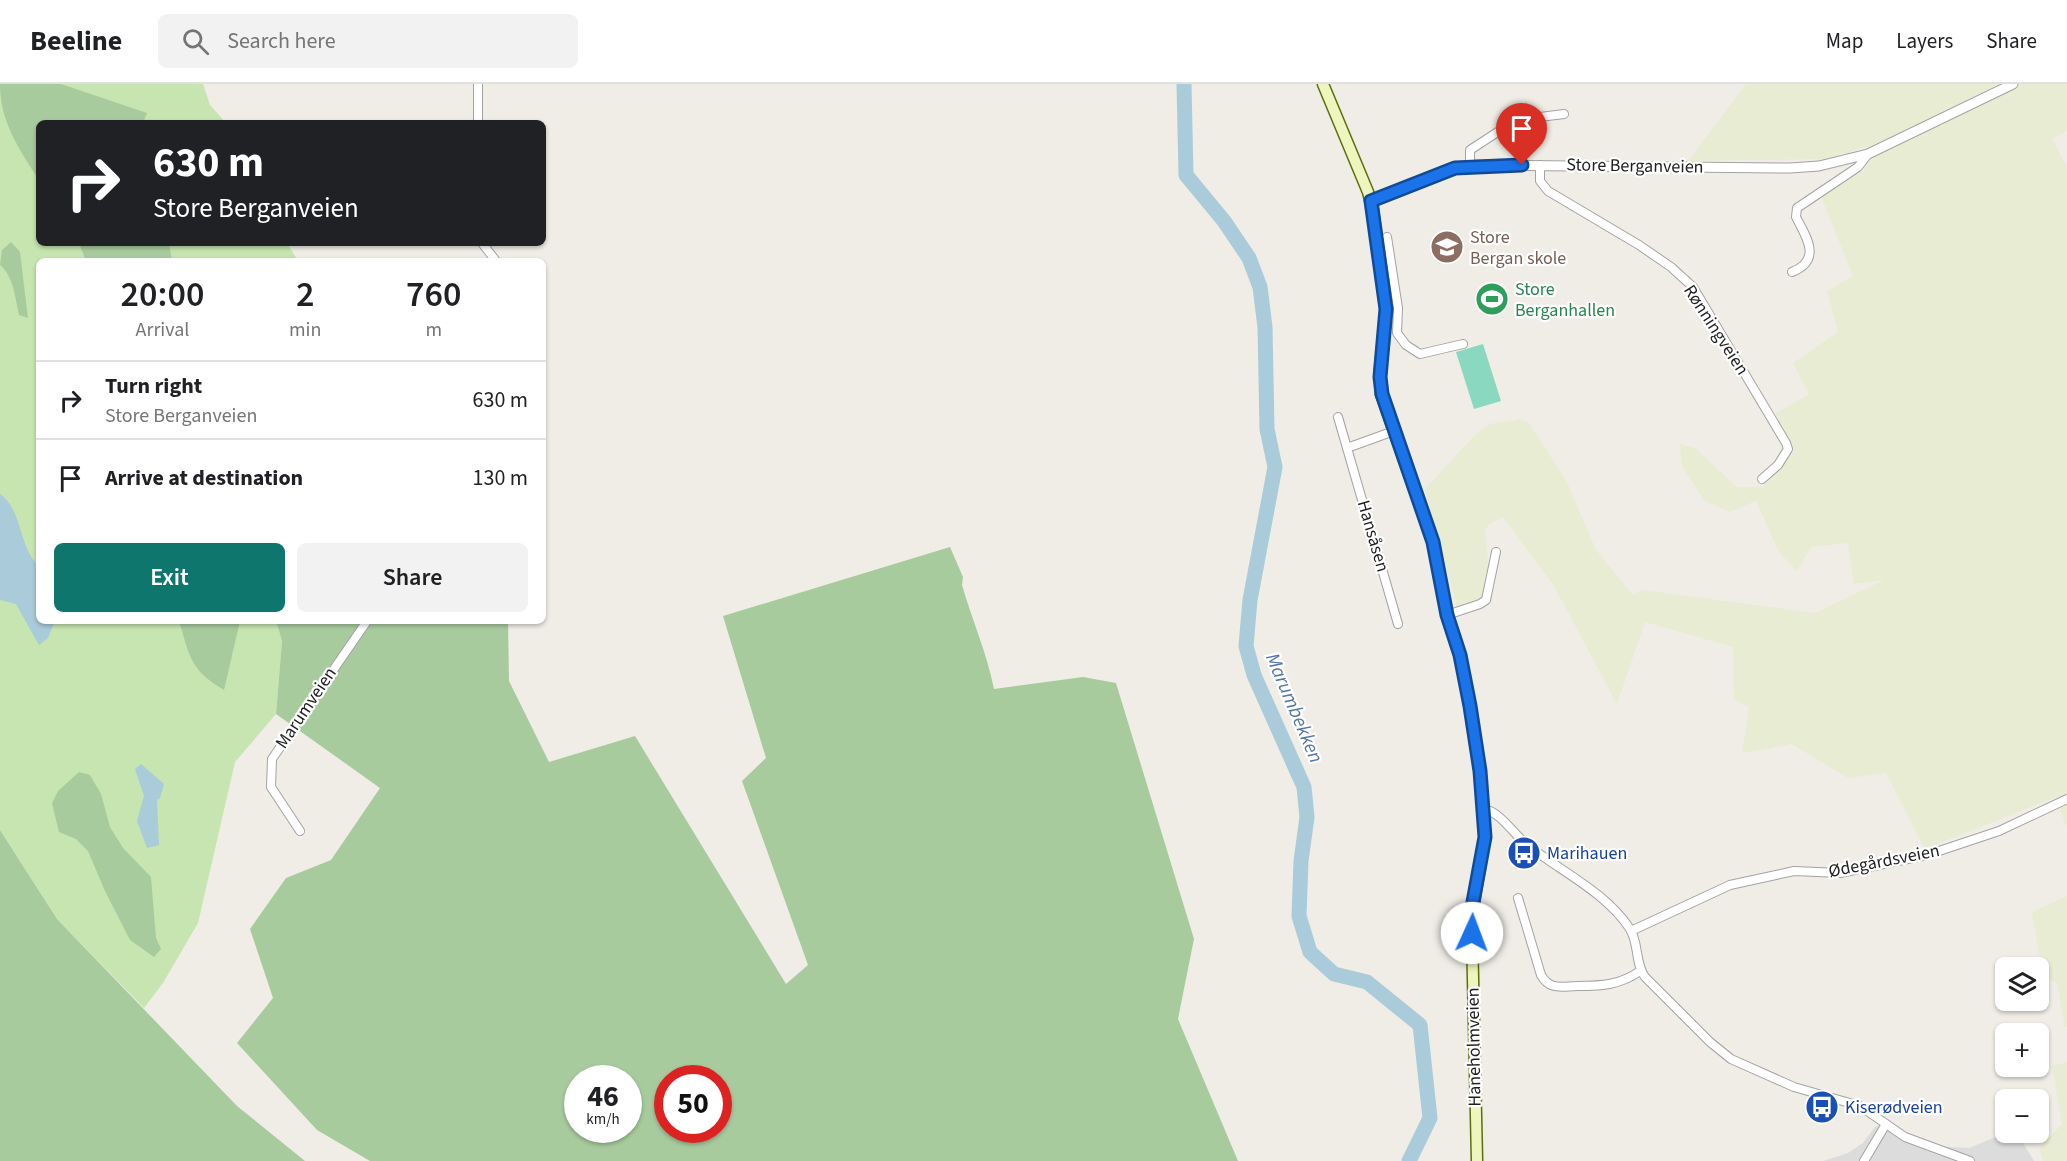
<!DOCTYPE html>
<html lang="en">
<head>
<meta charset="utf-8">
<style>
  body { margin:0; font-family:"Source Sans 3",sans-serif; background:#f2f2f2; color:#202124; height:100vh; display:flex; flex-direction:column; font-size:22px; white-space:nowrap }
  * { box-sizing:border-box; margin:0 }
  p { font-size:20px; color:#757577 }
  .icon { flex:none; width:33px; height:33px; fill:none; stroke:currentColor; stroke-width:2; stroke-linecap:round; stroke-linejoin:round }
  .map { position:relative; flex:1; overflow:hidden }
  .details { position:absolute; left:36px; top:174px; width:510px; height:366px; display:flex; flex-direction:column; background:#fff; border-radius:9px; box-shadow:0 2px 4px #0004 }
  .details>* { flex:none }
  .banner { position:absolute; left:36px; top:36px; width:510px; height:126px; border-radius:9px; box-shadow:0 2px 4px #0004; background:#202124; color:#fff; overflow:hidden }
  .controls { position:absolute; left:1995px; top:873px; display:grid; gap:12px }
  .controls a { display:grid; place-items:center; width:54px; height:54px; border-radius:9px; background:#fff; box-shadow:0 2px 4px #0004; font-size:30px }
  .speed { position:absolute; left:564px; top:981px; display:flex; gap:12px; font-size:30px; font-weight:700; text-align:center }
  .speed>* { display:grid; place-content:center; width:78px; height:78px; border-radius:50%; background:#fff; box-shadow:0 2px 4px #0004; line-height:1 }
  .speed small { font-size:15px; font-weight:400 }
  .speed .limit { border:9px solid #d22; background:#fff; color:#111 }
  .pin { position:absolute; display:grid; place-items:center; width:51px; height:51px; color:#fff; margin:-62px -26px; border-radius:50% 50% 50% 0; rotate:-45deg; box-shadow:0 0 6px #0007 }
  .pin .icon { rotate:45deg }
  .me { position:absolute; width:66px; margin:-33px; rotate:2deg; stroke-linejoin:round; filter:drop-shadow(0 0 4px #0008) }
  .turn { display:flex; align-items:center; gap:21px; height:126px; padding:0 18px; font-size:27px }
  .turn .icon { width:78px; height:78px; stroke-width:2.5 }
  .turn b { display:block; font-size:42px; line-height:51px }
  .eta { display:flex; justify-content:space-evenly; align-items:center; height:102px; text-align:center }
  .eta b { font-size:36px; font-weight:600; line-height:42px }
  .action { display:flex; gap:12px; margin-top:auto; padding:12px 18px }
  .action a { flex:1; height:69px; border-radius:9px; background:#0f766e; color:#fff; font-size:24px; font-weight:600; line-height:69px; text-align:center }
  .action a+a { background:#f2f2f2; color:#202124 }
  ul { padding:0; list-style:none }
  li { display:flex; align-items:center; gap:18px; height:78px; padding:0 18px; border-top:2px solid #e0e0e0 }
  li div { flex:1 }
  li b { display:block; font-size:22px }
  li em { font-style:normal }
  header { display:flex; align-items:center; gap:36px; box-sizing:border-box; height:84px; padding:0 30px; background:#fff; border-bottom:2px solid #e0e0e0 }
  header strong { font-size:28px }
  nav { display:flex; gap:33px; margin-inline-start:auto; font-size:21px }
  .search { width:420px; height:54px; background:#f2f2f2; display:flex; align-items:center; gap:15px; box-sizing:border-box; padding:0 21px; border-radius:9px; color:#757577; font-size:22px }
  .map>svg:first-child { display:block }
  .residential { fill:#dddcdc }
  .farmland { fill:#e8ecd3 }
  .grass { fill:#c6e5b0 }
  .forest { fill:#a8cb9e; fill-rule:evenodd }
  .pitch { fill:#8ad8c0 }
  .water { fill:#aacbd9 }
  .lines { fill:none; stroke-linecap:round; stroke-linejoin:round }
  .river { stroke:#aacbd9; stroke-width:15 }
  .minor-casing { stroke:#a3a3a3; stroke-width:10 }
  .tertiary-casing { stroke:#a3a3a3; stroke-width:11 }
  .secondary-casing { stroke:#5d6f0d; stroke-width:13 }
  .minor { stroke:#fff; stroke-width:8 }
  .tertiary { stroke:#fff; stroke-width:9 }
  .secondary { stroke:#eef5be; stroke-width:10 }
  .route-casing { stroke:#114b97; stroke-width:15 }
  .route { stroke:#1a73e8; stroke-width:10 }
  .labels { text-anchor:middle; dominant-baseline:central; stroke-width:4.5; stroke-linejoin:round; paint-order:stroke }
  .street-label { font-size:18px; fill:#1f1f1f; stroke:#fff }
  .education-label { font-size:18px; fill:#785e54; stroke:#fff; text-anchor:start }
  .leisure-label { font-size:18px; fill:#27864d; stroke:#fff; text-anchor:start }
  .transit-label { font-size:18px; fill:#164399; stroke:#fff; text-anchor:start }
  .water-label { font-size:20px; font-style:italic; fill:#5276a8; stroke:#fff }
</style>
</head>
<body>
<header>
<strong>Beeline</strong>
<div class="search"><svg class="icon" aria-label="search" viewBox="0 0 24 24"><circle cx="10" cy="10" r="6"/><path d="M15 15l6 6"/></svg>Search here</div>
<nav><a>Map</a><a>Layers</a><a>Share</a></nav>
</header>
<div class="map">
<svg width="2067" height="1077" viewBox="0 0 2067 1077">
  <rect width="100%" height="100%" fill="#efede6"/>
  <!-- residential -->
  <polygon class="residential" points="1888,1039 1924,1058 1948,1063 1969,1064 2003,1050 2022,1057 2034,1077 1823,1077 1848,1069 1863,1059 1875,1043"/>
  <!-- farmland -->
  <g class="farmland">
    <polygon points="1746,0 2067,0 2067,47 2052,55 2067,83 2067,745 2056,713 1925,765 1886,689 1848,694 1792,660 1742,669 1749,623 1734,615 1733,563 1645,538 1617,620 1554,502 1503,433 1488,441 1485,448 1489,486 1481,517 1457,523 1425,405 1475,351 1490,340 1520,335 1529,339 1567,398 1596,466 1633,511 1642,506 1815,529 1884,496 1854,500 1848,459 1811,463 1797,487 1779,468 1756,417 1729,428 1704,416 1682,382 1680,360 1695,364 1737,403 1763,403 1794,367 1775,330 1809,310 1793,279 1838,248 1827,207 1853,192 1821,112 1863,87 1880,59 1825,75 1688,77"/>
    <polygon points="2067,812 2067,943 2065,943 2057,899 2043,892 2032,828"/>
    <polygon points="2067,978 2067,1077 2043,1077 2039,1064 2062,1040 2052,982"/>
  </g>
  <!-- grass -->
  <polygon class="grass" points="0,0 203,0 210,21 226,39 39,39 39,159 287,159 298,177 39,177 39,537 276,537 282,557 276,630 235,678 198,839 163,899 144,924 57,835 0,746"/>
  <!-- forest -->
  <g class="forest">
    <path d="M0 0H61L147 29 143 39H39V96C19 65 0 38 0 0Z"/>
    <path d="M11 158 20 168 28 234 19 231C15 214 14 193 0 181L2 166Z"/>
    <polygon points="79,159 169,159 172,177 86,177"/>
    <path d="M950 463 963 493 962 501C972 536 987 569 994 605L1083 593 1116 599 1194 855 1178 935 1238 1077H370L317 1046 237 959 273 914 250 845 286 794 331 776 380 704 276 630 282 557 276 537H508L509 597 549 678 635 652 786 900 808 881 742 697 766 674 723 532ZM578 994H628V1046H578ZM668 994H718V1046H668Z"/>
    <path d="M179 537H240L224 606C190 586 190 573 179 537Z"/>
    <polygon points="79,688 90,691 101,710 110,743 123,764 151,793 156,854 161,865 154,873 130,856 105,807 88,767 76,755 59,748 52,719 58,707"/>
    <polygon points="0,746 57,835 237,1022 305,1077 0,1077"/>
  </g>
  <!-- pitch -->
  <polygon class="pitch" points="1483,260 1501,317 1474,325 1456,268"/>
  <!-- water -->
  <g class="water">
    <path d="M0 410C23 426 18 463 39 482V537H55L48 554 39 561 16 520 0 516Z"/>
    <polygon points="141,680 164,700 160,714 157,716 159,761 147,764 137,737 144,712 135,685"/>
  </g>
  <g class="lines">
    <!-- river -->
    <polyline class="river" points="1184,0 1186,91 1224,137 1249,174 1260,203 1265,243 1267,345 1275,383 1250,516 1246,562 1254,591 1304,703 1307,733 1301,777 1299,832 1310,868 1334,890 1367,898 1420,941 1430,1034 1409,1077"/>
    <defs>
      <g id="minor">
        <polyline points="478,39 478,0"/>
        <polyline points="1470,81 1470,66 1516,36 1564,30"/>
        <polyline points="1540,81 1540,97 1548,107 1639,161 1671,183 1693,203 1786,359 1788,365 1778,381 1762,395"/>
        <polyline points="1387,153 1398,224 1397,249 1406,261 1420,270 1463,260"/>
        <polyline points="482,159 496,177"/>
        <path d="M1792 188C1822 176 1807 154 1796 133L1797 124 1858 83 1868 70"/>
        <polyline points="1338,333 1398,540"/>
        <polyline points="1347,364 1394,347"/>
        <polyline points="1447,531 1480,520 1486,516 1496,468"/>
        <path d="M1484 725C1500 728 1514 750 1526 760 1560 787 1606 808 1630 845 1639 859 1635 880 1645 893L1710 958 1731 975 1794 1003 1860 1022 1905 1053 1970 1077"/>
        <polyline points="300,747 271,703 272,675 367,537"/>
        <path d="M1518 814 1541 891C1550 907 1562 902 1578 902 1602 902 1620 901 1640 887"/>
        <polyline points="1631,847 1730,801 1794,787 1840,789 1927,771 1999,747 2067,715"/>
        <polyline points="1864,1077 1886,1040"/>
      </g>
      <polyline id="tertiary" points="1371,117 1455,84 1470,81 1790,84 1819,82 1868,70 2013,0"/>
      <polyline id="secondary" points="1323,0 1368,108 1373,127 1386,225 1380,286 1381,310 1433,458 1447,531 1460,571 1470,622 1480,687 1485,753 1474,818 1472,849 1477,1077"/>
    </defs>
    <!-- minor casing -->
    <use href="#minor" class="minor-casing"/>
    <!-- tertiary casing -->
    <use href="#tertiary" class="tertiary-casing"/>
    <!-- secondary casing -->
    <use href="#secondary" class="secondary-casing"/>
    <!-- minor -->
    <use href="#minor" class="minor"/>
    <!-- tertiary -->
    <use href="#tertiary" class="tertiary"/>
    <!-- secondary -->
    <use href="#secondary" class="secondary"/>
  </g>
  <g class="lines">
    <defs>
      <polyline id="route" points="1472,849 1473,818 1485,753 1480,687 1470,622 1460,571 1447,531 1433,458 1382,310 1380,293 1386,225 1371,117 1455,84 1522,81"/>
    </defs>
    <!-- route casing -->
    <use href="#route" class="route-casing"/>
    <!-- route -->
    <use href="#route" class="route"/>
  </g>
  <!-- icons -->
  <defs>
    <symbol id="school-disc" viewBox="-11 -11 22 22"><circle r="9.5" fill="#8d6e63" stroke="#fff"/><path d="M0-5L7-2L0 1L-7-2ZM-4 1L0 2.5L4 1V4Q0 6-4 4Z" fill="#fff"/></symbol>
    <symbol id="stadium-disc" viewBox="-11 -11 22 22"><circle r="9.5" fill="#2e9e5b" stroke="#fff"/><path d="M0-5a6.5 5 0 1 0 0 10a6.5 5 0 1 0 0-10ZM-3.5-1.8h7v3.6h-7Z" fill="#fff"/></symbol>
    <symbol id="bus-disc" viewBox="-11 -11 22 22"><circle r="9.5" fill="#1a4fb4" stroke="#fff"/><path d="M-5-6H5V4H4V6H2V4H-2V6H-4V4H-5ZM-3.5-4V0h7V-4ZM-3.5 1.2v1.5H-2V1.2ZM2 1.2v1.5H3.5V1.2Z" fill="#fff"/></symbol>
  </defs>
  <g fill-rule="evenodd">
    <use href="#school-disc" x="1428" y="144" width="38" height="38"/>
    <use href="#stadium-disc" x="1473" y="196" width="38" height="38"/>
    <use href="#bus-disc" x="1505" y="750" width="38" height="38"/>
    <use href="#bus-disc" x="1803" y="1004" width="38" height="38"/>
  </g>
  <g class="labels">
    <!-- street labels -->
    <g class="street-label">
      <text transform="translate(1635 82) rotate(1)">Store Berganveien</text>
      <text transform="translate(1716 246) rotate(57)">Rønningveien</text>
      <text transform="translate(1373 452) rotate(74)">Hansåsen</text>
      <text transform="translate(306 624) rotate(-56)">Marumveien</text>
      <text transform="translate(1884 777) rotate(-11)">Ødegårdsveien</text>
      <text transform="translate(1474 963) rotate(-91)">Haneholmveien</text>
    </g>
    <!-- education labels -->
    <g class="education-label">
      <text x="1470" y="153">Store<tspan x="1470" dy="21">Bergan skole</tspan></text>
    </g>
    <!-- leisure labels -->
    <g class="leisure-label">
      <text x="1515" y="205">Store<tspan x="1515" dy="21">Berganhallen</tspan></text>
    </g>
    <!-- transit labels -->
    <g class="transit-label">
      <text x="1547" y="769">Marihauen</text>
      <text x="1845" y="1023">Kiserødveien</text>
    </g>
    <!-- water labels -->
    <g class="water-label">
      <text transform="translate(1294 624) rotate(67)">Marumbekken</text>
    </g>
  </g>
</svg>
<div class="controls">
<a><svg class="icon" aria-label="layers" viewBox="0 0 24 24"><path d="M12 4l9 5-9 5-9-5zM3 14l9 5 9-5"/></svg></a>
<a>+</a>
<a>−</a>
</div>
<div class="speed"><div>46<small>km/h</small></div><div class="limit">50</div></div>
<div class="pin" style="left:1522px;top:81px;background:#d93025"><svg class="icon" aria-label="arrive" viewBox="0 0 24 24"><path d="M6 21V4h12l-3 4 3 4H6"/></svg></div>
<svg class="me" style="left:1472px;top:849px" viewBox="-20 -20 40 40"><circle r="19" fill="#fff"/><path d="M0-13L10 11 0 6-10 11z" fill="#1a73e8"/></svg>
<div class="banner">
<div class="turn"><svg class="icon" aria-label="right" viewBox="0 0 24 24"><path d="M7 20v-9h11M14 6l5 5-5 5"/></svg><div><b>630 m</b>Store Berganveien</div></div>
</div>
<section class="details">
<div class="eta">
<div><b>20:00</b><p>Arrival</p></div>
<div><b>2</b><p>min</p></div>
<div><b>760</b><p>m</p></div>
</div>
<ul>
<li><svg class="icon" aria-label="right" viewBox="0 0 24 24"><path d="M7 20v-9h11M14 6l5 5-5 5"/></svg><div><b>Turn right</b><p>Store Berganveien</p></div><em>630 m</em></li>
<li><svg class="icon" aria-label="arrive" viewBox="0 0 24 24"><path d="M6 21V4h12l-3 4 3 4H6"/></svg><div><b>Arrive at destination</b></div><em>130 m</em></li>
</ul>
<div class="action"><a>Exit</a><a>Share</a></div>
</section>
</div>
</body>
</html>
